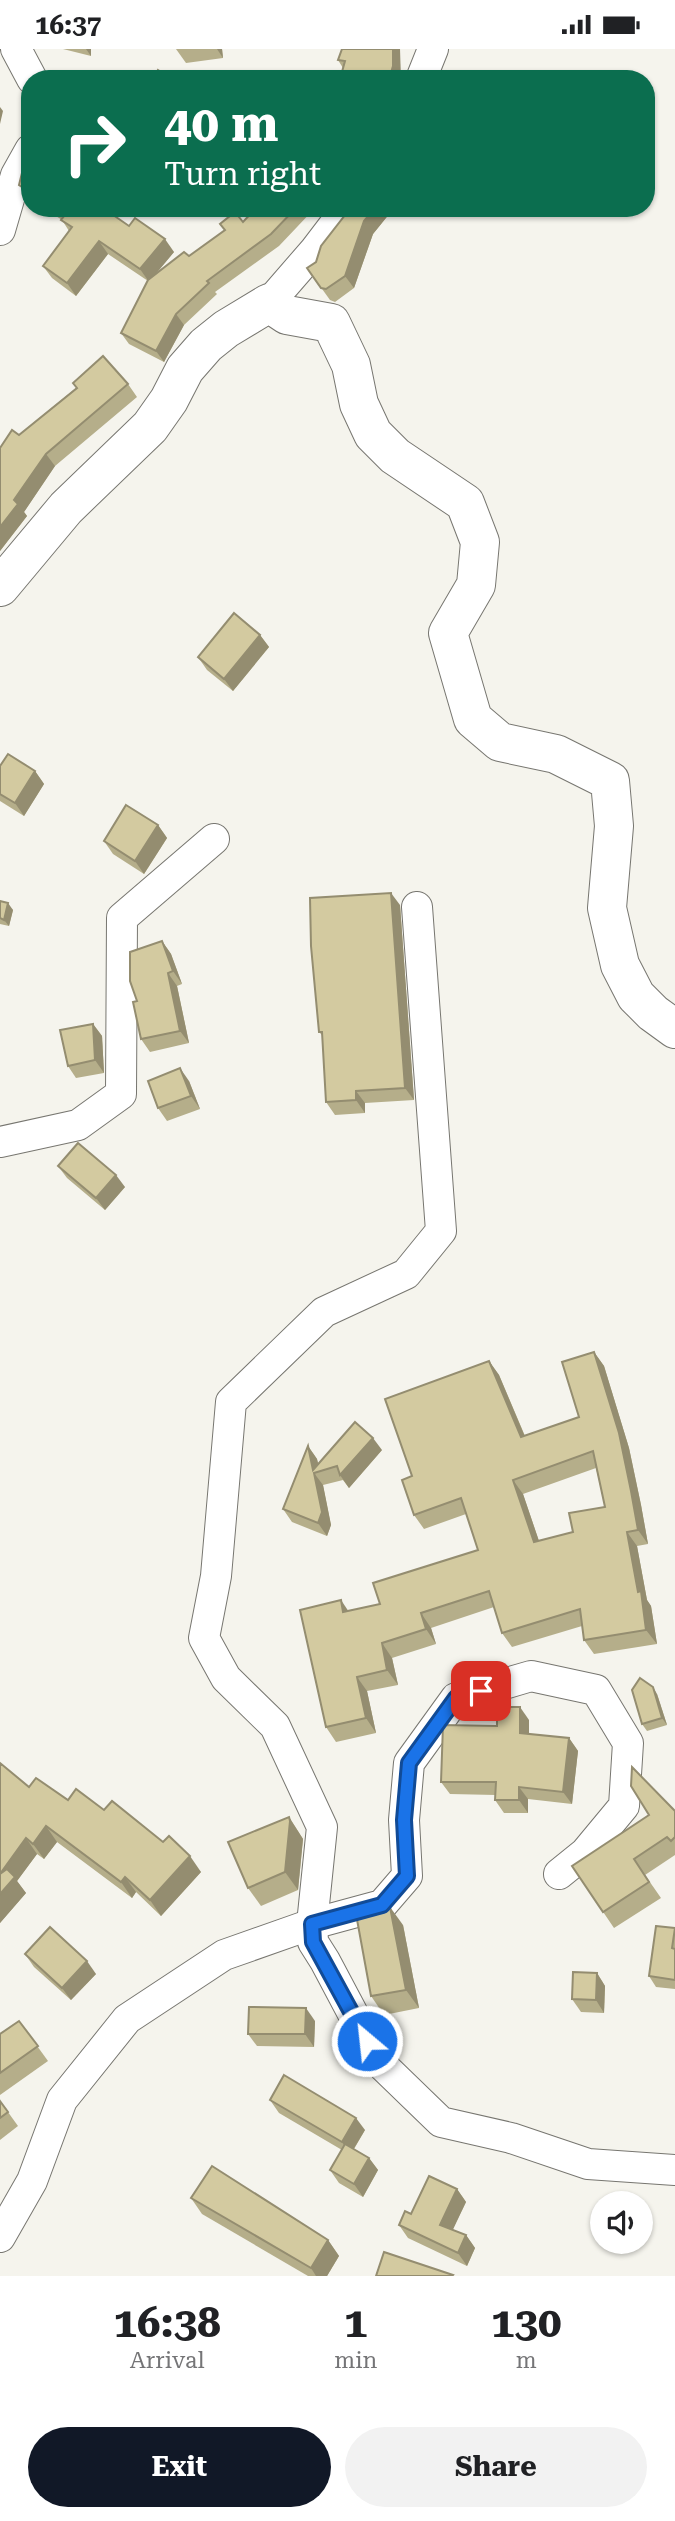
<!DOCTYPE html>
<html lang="en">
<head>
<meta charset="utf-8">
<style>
  body { margin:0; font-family:"Roboto Serif",serif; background:#f2f2f2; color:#202124; height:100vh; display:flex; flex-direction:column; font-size:26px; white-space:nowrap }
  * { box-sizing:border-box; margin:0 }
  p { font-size:23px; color:#757577 }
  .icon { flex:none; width:38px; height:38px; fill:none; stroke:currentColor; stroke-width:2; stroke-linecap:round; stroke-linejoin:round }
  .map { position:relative; height:2227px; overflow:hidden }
  .details { display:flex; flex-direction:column; background:#fff; flex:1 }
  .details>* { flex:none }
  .banner { position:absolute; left:21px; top:21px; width:634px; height:147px; border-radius:28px; box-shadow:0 2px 5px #0004; background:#0b6e4f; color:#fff; overflow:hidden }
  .buttons { position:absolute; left:590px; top:2142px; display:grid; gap:14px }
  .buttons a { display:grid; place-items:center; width:63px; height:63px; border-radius:50%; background:#fff; box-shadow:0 2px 5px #0004; font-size:35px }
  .pin { position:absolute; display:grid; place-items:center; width:60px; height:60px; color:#fff; margin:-30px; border-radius:14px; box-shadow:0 4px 10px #0006 }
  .me { position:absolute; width:77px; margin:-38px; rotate:332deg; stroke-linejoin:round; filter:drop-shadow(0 0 5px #0008) }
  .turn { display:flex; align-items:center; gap:24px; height:147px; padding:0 28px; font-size:32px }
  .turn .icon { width:91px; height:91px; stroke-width:2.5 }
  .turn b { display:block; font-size:49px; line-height:60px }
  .eta { display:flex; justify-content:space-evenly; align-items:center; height:119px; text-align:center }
  .eta b { font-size:42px; font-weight:700; line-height:49px }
  .action { display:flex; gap:14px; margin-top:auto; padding:14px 28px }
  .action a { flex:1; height:80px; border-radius:42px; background:#111827; color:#fff; font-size:28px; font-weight:700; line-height:80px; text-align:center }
  .action a+a { background:#f2f2f2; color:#202124 }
  .status { display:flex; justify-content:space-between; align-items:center; height:49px; padding:0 35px; background:#fff; direction:ltr }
  .status svg { height:19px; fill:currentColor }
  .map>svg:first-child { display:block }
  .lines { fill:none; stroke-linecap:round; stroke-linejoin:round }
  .minor-casing { stroke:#777670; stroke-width:32 }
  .highway-casing { stroke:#777670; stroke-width:40 }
  .minor { stroke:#fff; stroke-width:30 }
  .highway { stroke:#fff; stroke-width:38 }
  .wall { fill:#b5ae8a; fill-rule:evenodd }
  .shaded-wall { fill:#948d70 }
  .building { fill:#d3caa0; stroke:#948d70; stroke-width:2; fill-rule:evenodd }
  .route-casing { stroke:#114b97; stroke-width:18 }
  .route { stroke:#1a73e8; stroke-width:12 }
</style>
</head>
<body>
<div class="status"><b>16:37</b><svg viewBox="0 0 49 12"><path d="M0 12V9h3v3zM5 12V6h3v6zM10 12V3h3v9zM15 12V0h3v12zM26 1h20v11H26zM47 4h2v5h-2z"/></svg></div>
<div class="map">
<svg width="675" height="2227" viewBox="0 0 675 2227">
  <rect width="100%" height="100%" fill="#f5f4ed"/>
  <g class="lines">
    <defs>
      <g id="minor">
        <polyline points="16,0 32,30"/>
        <polyline points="421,30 433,0"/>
        <polyline points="0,181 16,126 30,101"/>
        <polyline points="269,254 315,201 347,159"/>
        <polyline points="417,858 441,1182 406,1225 324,1263 231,1353 216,1527 204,1589 226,1629 275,1677 322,1778 312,1875 313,1893 325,1912 378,2012 441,2073 511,2089 588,2115 675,2121"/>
        <polyline points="0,1093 78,1076 121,1045 122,869 214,790"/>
        <polyline points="0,2188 32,2132 62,2051 127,1970 224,1906 312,1875 382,1856 407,1827 404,1771 409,1714 456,1649 531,1627 596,1641 628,1694 624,1757 585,1804 559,1825"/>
      </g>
      <polyline id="highway" points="0,538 66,459 150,378 169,351 185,320 206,296 226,280 269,254 287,266 331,274 351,316 359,355 373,385 395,407 465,454 480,493 476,536 448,584 473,670 500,693 556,705 610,732 614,777 607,859 620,916 636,947 653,964 675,980"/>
    </defs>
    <!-- minor casing -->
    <use href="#minor" class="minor-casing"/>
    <!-- highway casing -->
    <use href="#highway" class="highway-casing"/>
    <!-- minor -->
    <use href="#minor" class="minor"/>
    <!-- highway -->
    <use href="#highway" class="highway"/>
  </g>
  <!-- wall -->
  <g class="wall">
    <polygon points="63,0 91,0 91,7"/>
    <polygon points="176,0 222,0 223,9 186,14"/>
    <polygon points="342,0 401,28 343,19 338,11"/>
    <polygon points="30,109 30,150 19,136"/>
    <polygon points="44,159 103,159 129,177 174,203 154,227 189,207 243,173 256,159 315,159 279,197 215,243 217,245 184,276 164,313 129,295 121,284 148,232 108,205 76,247 52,229 43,217 69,182 62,171"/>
    <polygon points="353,159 392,159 389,162 390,164 373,185 354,239 335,253 330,251 307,219 316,213"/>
    <polygon points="73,334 128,335 137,348 55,417 24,463 27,467 0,502 0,399 19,386 76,339"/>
    <polygon points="260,586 269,598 233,642 207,621 198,608"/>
    <polygon points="0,717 35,722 44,735 24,767 0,752"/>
    <polygon points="158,776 167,789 144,825 113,805 104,792"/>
    <polygon points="0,852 13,861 9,877 0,875"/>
    <polygon points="400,856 414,1051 365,1054 365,1064 335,1066 326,1053 322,986 319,983"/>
    <polygon points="162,892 171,905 182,935 177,937 189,994 150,1003 141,990 137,952"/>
    <polygon points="93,975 102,987 104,1024 76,1029 68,1017"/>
    <polygon points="189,1032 200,1060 167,1072 158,1059"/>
    <polygon points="58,1117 125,1138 105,1161 67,1129"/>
    <path d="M594 1303 604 1317 629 1399 641 1456 648 1495 637 1497 647 1551 651 1557 657 1595 594 1605 584 1591 582 1577 512 1598 502 1584 494 1558 431 1579 436 1595 392 1609 398 1636 367 1642 376 1684 336 1693 326 1678 348 1562 380 1555 478 1501 466 1465 424 1480 414 1466 412 1427 489 1312 499 1326 525 1387 579 1368ZM596 1419 605 1458 573 1483 539 1492 523 1445Z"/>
    <polygon points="308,1397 317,1410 318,1415 382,1401 349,1439 343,1431 323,1436 331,1476 327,1487 292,1473 283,1460"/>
    <polygon points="657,1645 667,1676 647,1682 642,1675"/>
    <polygon points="529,1671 529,1685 569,1689 578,1702 572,1755 528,1750 528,1764 504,1764 495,1751 496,1746 450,1745 441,1733 497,1677"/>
    <polygon points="0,1714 29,1738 68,1751 104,1761 163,1793 201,1823 161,1867 136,1843 132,1849 57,1793 44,1810 37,1805 17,1832 26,1844 0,1874"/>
    <polygon points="675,1762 675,1806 645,1826 661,1849 614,1879 572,1817"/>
    <polygon points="289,1768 303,1790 298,1841 261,1857 248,1839"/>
    <polygon points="403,1876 419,1959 384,1966 371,1947"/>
    <polygon points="675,1879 675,1940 656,1938 649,1927"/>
    <polygon points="25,1905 96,1925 71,1951 34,1918"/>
    <polygon points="597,1924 605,1937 604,1964 581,1963 572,1950"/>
    <polygon points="19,1972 48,2012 0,2046 0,1985"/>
    <polygon points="315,1972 314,1998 257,1997 248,1985"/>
    <polygon points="270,2051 365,2081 354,2100 369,2109 378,2121 363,2148 339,2134 330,2121 342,2101 279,2064"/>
    <polygon points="0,2052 18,2077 0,2091"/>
    <polygon points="457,2140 466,2153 452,2181 466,2186 475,2199 467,2217 408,2189 399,2176 411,2165"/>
    <polygon points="191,2149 328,2191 339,2207 327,2227 308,2227 202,2165"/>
  </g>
  <!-- shaded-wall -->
  <g class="shaded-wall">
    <polygon points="86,0 91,0 91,7"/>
    <polygon points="217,0 222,0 223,9"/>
    <polygon points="393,0 400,0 401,30 389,30"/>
    <polygon points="0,58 3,62 0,75"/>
    <polygon points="375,159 392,159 389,162 390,164 373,185 354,239 345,227 364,172"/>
    <polygon points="165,190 174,203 149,233 140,220"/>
    <polygon points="99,192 108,205 76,247 67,234"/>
    <polygon points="176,265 184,276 164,313 156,302"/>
    <polygon points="46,405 55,417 24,463 27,467 0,502 0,478 14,451"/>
    <polygon points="260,586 269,598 233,642 224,630"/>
    <polygon points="35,722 44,735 24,767 15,754"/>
    <polygon points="158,776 167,789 144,825 135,812"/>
    <polygon points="391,844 400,856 414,1051 405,1039"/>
    <polygon points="8,854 13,861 9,877 4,871"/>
    <polygon points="162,892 171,905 182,935 173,922"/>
    <polygon points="168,924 177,937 189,994 180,982"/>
    <polygon points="93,975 102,987 104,1024 95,1011"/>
    <polygon points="180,1019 189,1032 200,1060 191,1047"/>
    <polygon points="356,1042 365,1054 365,1064 356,1051"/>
    <polygon points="116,1126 125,1138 105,1161 96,1149"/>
    <polygon points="594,1303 604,1317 629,1399 641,1456 648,1495 638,1481"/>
    <polygon points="489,1312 499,1326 531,1402 521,1388"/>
    <polygon points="373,1389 382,1401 349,1439 340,1426"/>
    <polygon points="308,1397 317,1410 320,1422 313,1421"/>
    <polygon points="314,1424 323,1436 331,1476 327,1487 318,1474"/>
    <polygon points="513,1431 523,1445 544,1507 534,1493"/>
    <polygon points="627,1483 637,1497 647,1551 651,1557 657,1595 646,1581"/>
    <polygon points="341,1551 351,1566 343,1563"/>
    <polygon points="421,1564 431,1579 436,1595 426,1580"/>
    <polygon points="382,1594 392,1609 398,1636 387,1621"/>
    <polygon points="357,1628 367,1642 376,1684 366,1669"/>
    <polygon points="653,1638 657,1645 667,1676 662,1669"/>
    <polygon points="520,1658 529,1671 529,1697 520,1684"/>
    <polygon points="569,1689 578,1702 572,1755 563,1743"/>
    <polygon points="519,1738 528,1750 528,1764 519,1751"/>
    <polygon points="289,1768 303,1790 298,1841 285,1823"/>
    <polygon points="46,1777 57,1793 44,1810 33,1795"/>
    <polygon points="26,1789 37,1805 17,1832 26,1844 0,1874 0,1825"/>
    <polygon points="190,1807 201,1823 161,1867 150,1851"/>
    <polygon points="125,1828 136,1843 132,1849 121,1833"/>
    <polygon points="390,1858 403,1876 419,1959 406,1941"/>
    <polygon points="87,1912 96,1925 71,1951 62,1939"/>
    <polygon points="597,1924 605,1937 604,1964 596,1951"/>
    <polygon points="306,1959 315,1972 314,1998 305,1985"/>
    <polygon points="356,2069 365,2081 350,2106 342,2093"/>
    <polygon points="369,2109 378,2121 363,2148 354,2135"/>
    <polygon points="457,2140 466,2153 449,2189 440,2176"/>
    <polygon points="466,2186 475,2199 467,2217 458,2204"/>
    <polygon points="328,2191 339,2207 327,2227 316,2227 311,2219"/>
  </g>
  <!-- building -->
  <g class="building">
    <polygon points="342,0 393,0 393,17 389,30 340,30 345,12 338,11"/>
    <polygon points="158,21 173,30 153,30"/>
    <polygon points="30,109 30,143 19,136 23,120"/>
    <polygon points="55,159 103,159 129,177 135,169 165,190 140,220 99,192 67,234 43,217 72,178 61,171 65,166"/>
    <polygon points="256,159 296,159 271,185 207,232 209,234 176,265 156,302 121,284 148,231 184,203 189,207 225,181 220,175 235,163 243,173"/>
    <polygon points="353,159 375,159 364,172 345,227 326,240 321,239 307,219 316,213 321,197 349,161 351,162"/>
    <polygon points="103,307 128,335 46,405 14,451 18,455 0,478 0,399 12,381 19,386 77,339 73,334"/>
    <polygon points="234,564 260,586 224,630 198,608"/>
    <polygon points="8,705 35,722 15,754 0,745 0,717"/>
    <polygon points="126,756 158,776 135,812 104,792"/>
    <polygon points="391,844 405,1039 356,1042 356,1051 326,1053 322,983 319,983 311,897 310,849"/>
    <polygon points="0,852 8,854 4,871 0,869"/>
    <polygon points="162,892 173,922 168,924 180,982 141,990 133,953 137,952 130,932 130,903"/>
    <polygon points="93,975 95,1011 68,1017 60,981"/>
    <polygon points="180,1019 191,1047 158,1059 148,1032"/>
    <polygon points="78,1094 116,1126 96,1149 58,1117"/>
    <path d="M594 1303 619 1384 631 1442 638 1481 627 1483 638 1543 641 1542 646 1581 584 1591 580 1560 502 1584 489 1542 421 1564 426 1580 382 1594 387 1621 357 1628 366 1669 326 1678 300 1561 341 1551 343 1563 380 1555 373 1534 478 1501 461 1449 414 1466 402 1431 412 1427 385 1350 489 1312 521 1388 579 1368 562 1313ZM593 1402 605 1458 569 1464 573 1483 534 1493 513 1431Z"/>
    <polygon points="355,1373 373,1389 340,1426 337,1417 314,1424 322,1463 318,1474 283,1460 308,1397 313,1421"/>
    <polygon points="640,1629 653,1638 662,1669 642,1675 632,1641"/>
    <polygon points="497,1658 520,1658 520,1684 569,1689 563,1743 519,1738 519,1751 495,1751 496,1733 441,1733 443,1676 497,1677"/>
    <polygon points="0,1714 29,1738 36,1729 68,1751 76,1740 104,1761 112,1752 163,1793 169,1787 190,1807 150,1851 125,1828 121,1833 46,1777 33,1795 26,1789 0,1825"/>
    <polygon points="632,1718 675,1762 675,1788 671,1792 667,1788 634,1810 649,1833 603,1863 572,1817 649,1766 631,1737"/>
    <polygon points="289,1768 290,1772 285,1823 248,1839 228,1793"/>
    <polygon points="7,1820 15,1828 0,1845 0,1825"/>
    <polygon points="390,1858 406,1941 371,1947 356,1865"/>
    <polygon points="656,1877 675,1879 672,1899 675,1900 675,1931 649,1927"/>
    <polygon points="50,1878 87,1912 62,1939 25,1905"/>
    <polygon points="573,1923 597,1924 596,1951 572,1950"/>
    <polygon points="249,1958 306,1959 305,1985 248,1985"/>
    <polygon points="19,1972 38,1997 0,2024 0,1985"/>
    <polygon points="284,2026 356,2069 342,2093 270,2051"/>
    <polygon points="0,2052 8,2063 0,2069"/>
    <polygon points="345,2095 369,2109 354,2135 330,2121"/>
    <polygon points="212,2117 328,2191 311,2219 191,2149"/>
    <polygon points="429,2127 457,2140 440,2176 466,2186 458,2204 399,2176 405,2162 411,2165"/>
    <polygon points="384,2203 453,2226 452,2227 376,2227"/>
  </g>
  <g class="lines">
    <defs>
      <polyline id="route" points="367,1992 313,1893 312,1875 382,1856 407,1827 404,1771 409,1714 456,1649 481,1642"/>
    </defs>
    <!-- route casing -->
    <use href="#route" class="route-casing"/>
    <!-- route -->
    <use href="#route" class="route"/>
  </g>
</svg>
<div class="buttons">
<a><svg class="icon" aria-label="sound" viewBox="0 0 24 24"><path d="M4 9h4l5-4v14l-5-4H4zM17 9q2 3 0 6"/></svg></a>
</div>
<div class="pin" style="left:481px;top:1642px;background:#d93025"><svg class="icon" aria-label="arrive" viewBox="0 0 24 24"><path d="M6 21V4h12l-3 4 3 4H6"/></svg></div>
<svg class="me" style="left:367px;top:1992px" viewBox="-20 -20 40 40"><circle r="17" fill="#1a73e8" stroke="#fff" stroke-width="3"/><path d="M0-11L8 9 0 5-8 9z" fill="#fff"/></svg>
<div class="banner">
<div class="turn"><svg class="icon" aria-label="right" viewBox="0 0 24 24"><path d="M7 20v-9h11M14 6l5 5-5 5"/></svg><div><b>40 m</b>Turn right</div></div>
</div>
</div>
<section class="details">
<div class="eta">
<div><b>16:38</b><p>Arrival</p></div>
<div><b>1</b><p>min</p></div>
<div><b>130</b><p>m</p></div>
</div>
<div class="action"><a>Exit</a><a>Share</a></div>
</section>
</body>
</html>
